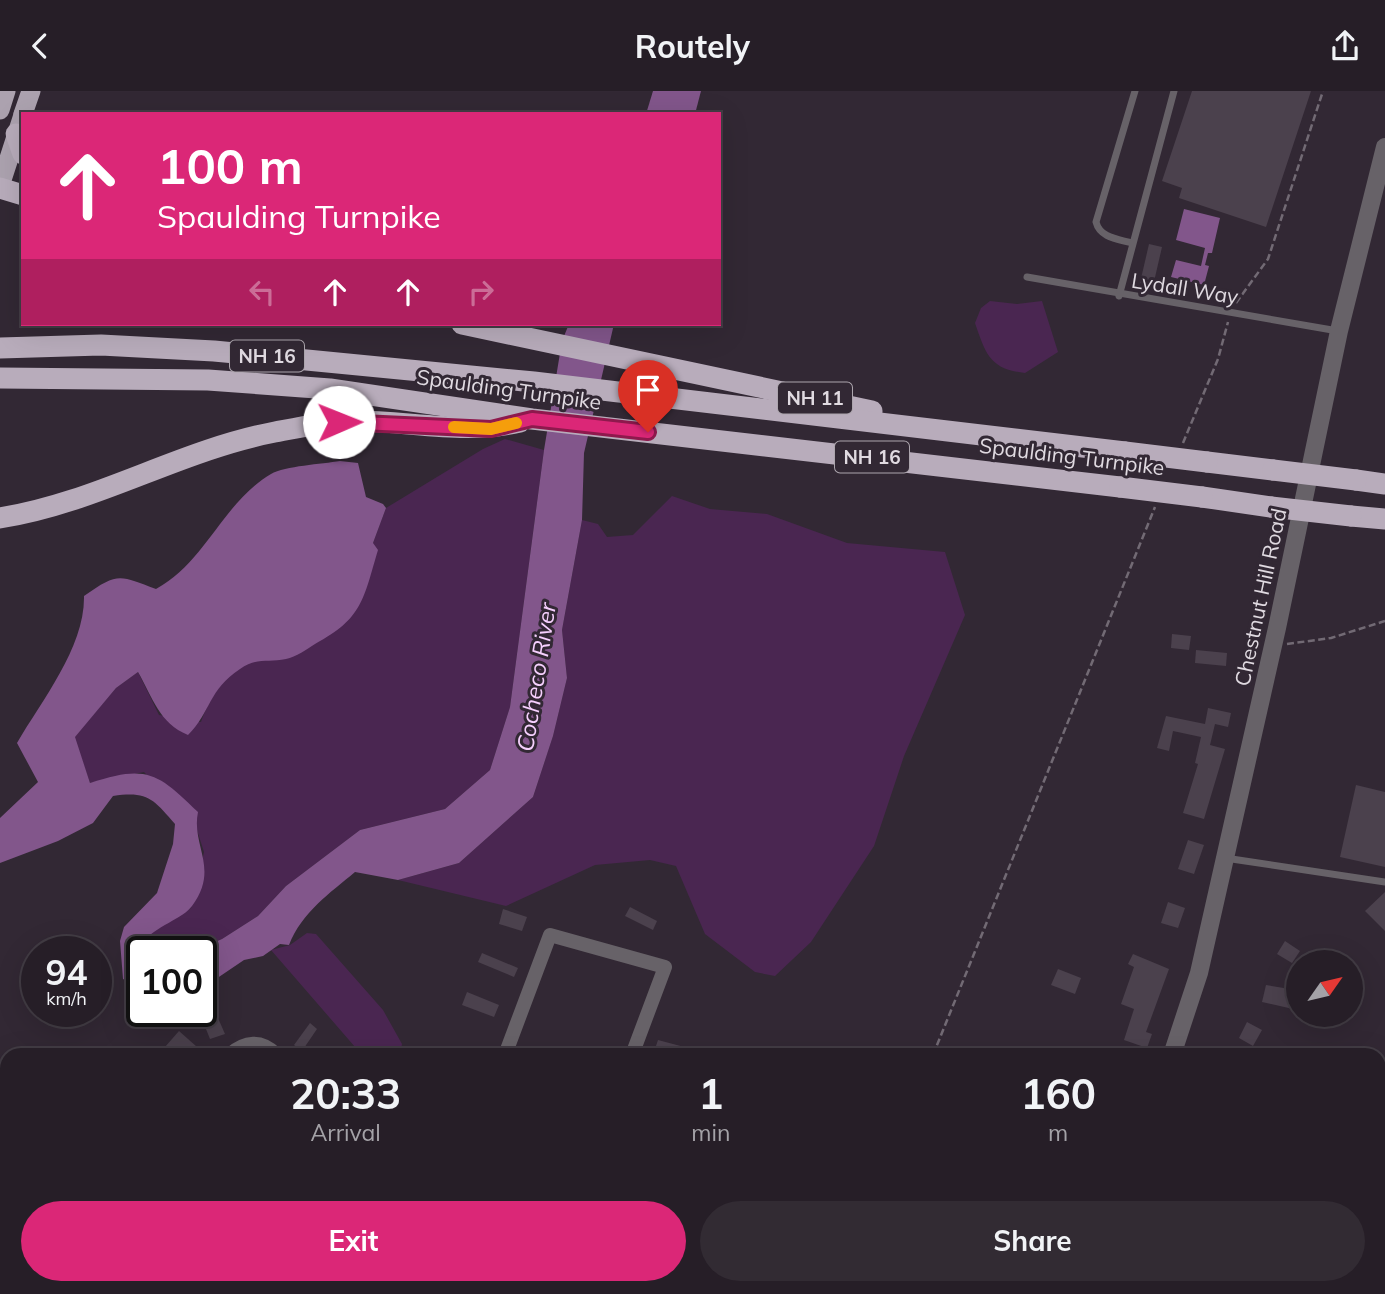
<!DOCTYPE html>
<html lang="en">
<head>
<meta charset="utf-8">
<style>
  body { margin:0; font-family:Mulish,sans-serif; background:#322b33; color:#f1f3f6; height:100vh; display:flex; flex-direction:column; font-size:26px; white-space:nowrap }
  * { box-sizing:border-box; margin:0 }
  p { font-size:23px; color:#a4a2a7 }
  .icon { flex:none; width:38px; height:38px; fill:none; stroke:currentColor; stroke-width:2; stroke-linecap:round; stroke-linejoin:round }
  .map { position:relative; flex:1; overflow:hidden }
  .details { position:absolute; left:0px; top:957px; width:1386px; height:247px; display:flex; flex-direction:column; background:#261e27; border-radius:21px 21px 0 0; box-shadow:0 7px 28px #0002,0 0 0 2px #423c44 }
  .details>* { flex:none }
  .guide { position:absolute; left:21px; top:21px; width:700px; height:214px; border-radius:0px; box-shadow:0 7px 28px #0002,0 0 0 2px #423c44; background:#db2777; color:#fff; overflow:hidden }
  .needle { width:46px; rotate:56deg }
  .buttons { position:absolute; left:1286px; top:859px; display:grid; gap:14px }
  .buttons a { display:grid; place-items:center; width:77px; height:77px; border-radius:50%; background:#261e27; box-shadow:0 7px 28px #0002,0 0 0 2px #423c44; font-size:35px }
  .speed { position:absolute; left:21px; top:845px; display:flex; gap:14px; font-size:35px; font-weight:700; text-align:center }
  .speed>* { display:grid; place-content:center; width:91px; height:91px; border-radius:50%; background:#261e27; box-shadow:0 7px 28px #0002,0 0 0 2px #423c44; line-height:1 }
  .speed small { font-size:18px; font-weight:400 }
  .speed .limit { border:4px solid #111; border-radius:10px; background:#fff; color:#111 }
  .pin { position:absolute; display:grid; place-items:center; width:60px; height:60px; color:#fff; margin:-72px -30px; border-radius:50% 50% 50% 0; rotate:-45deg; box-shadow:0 0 7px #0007 }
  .pin .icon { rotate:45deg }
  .me { position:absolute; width:77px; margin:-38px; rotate:89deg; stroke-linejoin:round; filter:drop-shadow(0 0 5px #0008) }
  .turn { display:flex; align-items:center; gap:24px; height:147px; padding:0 21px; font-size:32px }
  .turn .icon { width:91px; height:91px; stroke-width:2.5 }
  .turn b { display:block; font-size:49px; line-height:60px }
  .lanes { display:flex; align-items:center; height:66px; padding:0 21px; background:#0003; justify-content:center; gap:35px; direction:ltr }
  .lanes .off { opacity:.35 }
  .eta { display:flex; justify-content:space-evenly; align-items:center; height:119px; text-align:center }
  .eta b { font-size:42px; font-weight:700; line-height:49px }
  .button { display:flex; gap:14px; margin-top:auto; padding:14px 21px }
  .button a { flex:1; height:80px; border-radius:42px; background:#db2777; color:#fff; font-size:28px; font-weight:700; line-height:80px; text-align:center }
  .button a+a { background:#322b33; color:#f1f3f6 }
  header { display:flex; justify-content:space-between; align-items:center; height:91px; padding:0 21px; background:#261e27; font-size:32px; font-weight:700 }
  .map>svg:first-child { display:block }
  .green { fill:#4a2651 }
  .water { fill:#82568b }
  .building { fill:#4b414d }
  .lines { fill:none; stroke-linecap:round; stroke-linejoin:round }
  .path { stroke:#726a74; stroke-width:2.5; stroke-dasharray:7 3.5; stroke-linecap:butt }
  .service { stroke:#676268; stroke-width:7 }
  .minor { stroke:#676268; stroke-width:14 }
  .tertiary { stroke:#676268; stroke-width:18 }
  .trunk { stroke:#aca2af; stroke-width:19 }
  .motorway { stroke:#b8acbb; stroke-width:21 }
  .motorway-bridge { stroke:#b8acbb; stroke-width:21 }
  .route-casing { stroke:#8e194d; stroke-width:18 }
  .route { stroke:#db2777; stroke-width:12 }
  .slow { stroke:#f59e0b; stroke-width:12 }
  .labels { text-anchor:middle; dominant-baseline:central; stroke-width:6; stroke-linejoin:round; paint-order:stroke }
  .shield { fill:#322834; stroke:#aca5ad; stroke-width:2 }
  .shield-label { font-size:19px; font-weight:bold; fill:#e0dae1 }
  .street-label { font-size:21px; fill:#e0dae1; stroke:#322834 }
  .water-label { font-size:23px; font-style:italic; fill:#f6d0fe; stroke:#322834 }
</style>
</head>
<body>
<header><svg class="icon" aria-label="back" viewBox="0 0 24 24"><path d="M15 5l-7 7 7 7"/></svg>Routely<svg class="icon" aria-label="share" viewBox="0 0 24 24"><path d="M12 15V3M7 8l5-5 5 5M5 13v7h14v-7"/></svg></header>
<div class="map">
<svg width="1385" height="1203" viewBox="0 0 1385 1203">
  <rect width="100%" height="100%" fill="#322834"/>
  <!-- green -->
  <g class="green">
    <path d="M990 210 1017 213 1042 210 1058 261 1025 282C990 278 986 264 975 232L981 217Z"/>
    <path d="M505 348 544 359 510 616 490 679 445 718 360 739 286 795 258 825 222 848 192 861H147L140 854 151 840 191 817 204 761 195 733 144 681 90 692 74 646 116 597 138 581 159 624 201 631C210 605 229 574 259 568 267 566 278 568 286 568L373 452 386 417 483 358Z"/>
    <polygon points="672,405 710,418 767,423 847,452 945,461 965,524 904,665 874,755 811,851 775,885 755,881 705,843 676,775 650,769 595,774 506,815 398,789 459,772 533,706 553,645 567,587 562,539 582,429 598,433 607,446 633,444"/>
    <polygon points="307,842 316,843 383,919 402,953 400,964 362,964 271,859 290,854"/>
  </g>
  <!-- water -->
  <g class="water">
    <polygon points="653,0 701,0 695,23 646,23"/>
    <polygon points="1184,118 1220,127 1212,162 1208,162 1205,174 1209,175 1204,194 1171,186 1176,169 1201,175 1205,157 1176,149"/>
    <path d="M569 233H614L584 362 582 429 562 539 567 587 553 645 533 706 459 772 398 789 355 781C330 802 302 821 289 854L280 853 263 865 244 869 210 892 201 894V861H192L222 848 258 825 286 795 360 739 445 718 490 679 510 616 544 359 562 250Z"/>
    <path d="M340 370 358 372 366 406 383 413 386 417 373 452 378 459C363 509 363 527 315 553 307 558 296 566 286 568 268 572 256 566 240 578 208 599 211 621 188 644 159 632 153 607 138 581L116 597 75 646 90 692C147 673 158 682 198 721 191 755 220 777 192 815 183 828 156 834 140 854L147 861H142L141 896 123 888 120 850 124 836 157 802 173 753 175 733C153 708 148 700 113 705L93 732 58 750 0 772V727L38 691 17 652C42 609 85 556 84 505 118 481 119 484 156 498 206 471 222 412 271 383 285 375 322 373 340 370Z"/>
  </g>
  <!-- building -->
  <g class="building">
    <polygon points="1192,0 1311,0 1266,136 1179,107 1182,97 1162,90"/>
    <polygon points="1149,153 1162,156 1153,195 1140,192"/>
    <polygon points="1172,543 1191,545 1189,559 1171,557"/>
    <polygon points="1196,559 1227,562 1226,575 1195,572"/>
    <polygon points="1208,617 1231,622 1228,636 1215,633 1210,654 1225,658 1204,728 1183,722 1198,673 1195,672 1201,646 1173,640 1169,660 1157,657 1166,625 1205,633"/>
    <polygon points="1356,694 1385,701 1385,776 1340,766"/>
    <polygon points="1188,749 1204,754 1194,783 1178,778"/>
    <polygon points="1385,801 1385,840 1365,820"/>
    <polygon points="1168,811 1185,817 1178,837 1161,832"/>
    <polygon points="630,816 657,830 653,839 625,825"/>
    <polygon points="503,818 527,826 522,840 499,833"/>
    <polygon points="1285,850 1300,860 1292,872 1277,863"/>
    <polygon points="482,862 518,877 514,886 478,871"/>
    <polygon points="1133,863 1169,878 1146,941 1152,943 1147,957 1124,949 1134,918 1121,913 1134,876 1128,873"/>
    <polygon points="1058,878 1081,887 1075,903 1051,894"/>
    <polygon points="1266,894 1296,899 1293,918 1262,911"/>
    <polygon points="467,901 499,914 494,926 462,914"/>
    <polygon points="214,918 225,943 210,948 200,923"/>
    <polygon points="1247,931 1262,939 1253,955 1239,947"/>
    <polygon points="310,932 317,938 302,960 294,954"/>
    <polygon points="179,940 206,964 158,964"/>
    <polygon points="658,949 703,961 703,964 653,964"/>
  </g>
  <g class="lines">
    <!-- path -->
    <g class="path">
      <polyline points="1236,212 1268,168 1323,0"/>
      <polyline points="1183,352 1218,268 1228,231"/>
      <polyline points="1287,553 1331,547 1385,530"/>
      <polyline points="933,964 1155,416"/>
      <polyline points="835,1203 838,1197"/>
    </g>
    <!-- service -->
    <g class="service">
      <path d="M1132 152C1118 148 1100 147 1096 131L1135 0"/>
      <polyline points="1027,186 1338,240"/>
      <polyline points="1119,205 1174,0"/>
      <polyline points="1225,767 1385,791"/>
    </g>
    <!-- minor -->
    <g class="minor">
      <path d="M229 964C245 950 261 948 277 964"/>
      <polyline points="505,964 550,844 665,876 632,964"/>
      <polyline points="489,1197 508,1203"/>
      <polyline points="38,1203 43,1197"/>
      <polyline points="232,1203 234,1197"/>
      <polyline points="361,1203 364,1197"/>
      <polyline points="797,1203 803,1197"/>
    </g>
    <!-- tertiary -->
    <g class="tertiary">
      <polyline points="1172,964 1199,882 1277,537 1339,240 1385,56"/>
      <polyline points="1025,1203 1030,1197"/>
    </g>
    <!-- trunk -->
    <g class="trunk">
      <polyline points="0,19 6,0"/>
      <polyline points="23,23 31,0"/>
      <polyline points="0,95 23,24"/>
    </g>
    <!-- motorway -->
    <g class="motorway">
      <polyline points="16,43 23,63"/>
      <polyline points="0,97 23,104"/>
      <polyline points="462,233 872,320"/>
      <polyline points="0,257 101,254 214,260 534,291 1125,361"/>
      <polyline points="0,287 208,289 330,298 532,328 1120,396"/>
      <polyline points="1207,371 1273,379"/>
      <polyline points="1356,389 1385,393"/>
      <polyline points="1202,406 1271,416"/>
      <polyline points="1351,425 1385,428"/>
      <path d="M0 427C96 412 180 359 275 341 301 336 329 330 355 330 410 330 465 344 520 331"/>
    </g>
    <!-- motorway-bridge -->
    <g class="motorway-bridge">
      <polyline points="1125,361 1207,371"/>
      <polyline points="1273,379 1356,389"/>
      <polyline points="1120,396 1202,406"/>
      <polyline points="1271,416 1351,425"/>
    </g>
  </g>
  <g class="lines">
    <defs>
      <polyline id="route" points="339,331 491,338 532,328 648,341"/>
    </defs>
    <!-- route casing -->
    <use href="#route" class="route-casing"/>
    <!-- route -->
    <use href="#route" class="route"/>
    <!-- slow -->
    <polyline class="slow" points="454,336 491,338 516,332"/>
  </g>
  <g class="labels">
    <!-- shield labels -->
    <g class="shield">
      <rect x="230" y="249.5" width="74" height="31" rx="5"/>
      <rect x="778" y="291.5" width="74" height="31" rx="5"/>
      <rect x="835" y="350.5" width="74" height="31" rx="5"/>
    </g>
    <g class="shield-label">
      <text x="267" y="265">NH 16</text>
      <text x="815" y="307">NH 11</text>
      <text x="872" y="366">NH 16</text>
    </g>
    <!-- street labels -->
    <g class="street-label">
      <text transform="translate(1185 197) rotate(9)">Lydall Way</text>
      <text transform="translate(509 298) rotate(8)">Spaulding Turnpike</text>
      <text transform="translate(1072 365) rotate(7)">Spaulding Turnpike</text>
      <text transform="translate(1260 506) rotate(-78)">Chestnut Hill Road</text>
    </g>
    <!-- water labels -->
    <g class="water-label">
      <text transform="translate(536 586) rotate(-81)">Cocheco River</text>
    </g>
  </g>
</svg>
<div class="buttons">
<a><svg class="needle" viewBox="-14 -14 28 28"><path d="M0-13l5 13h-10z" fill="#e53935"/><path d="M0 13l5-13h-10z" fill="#a4a2a7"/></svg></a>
</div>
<div class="speed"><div>94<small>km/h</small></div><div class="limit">100</div></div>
<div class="pin" style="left:648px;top:341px;background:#d93025"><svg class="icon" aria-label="arrive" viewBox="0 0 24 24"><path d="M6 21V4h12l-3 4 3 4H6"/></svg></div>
<svg class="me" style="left:339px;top:331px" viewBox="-20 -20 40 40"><circle r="19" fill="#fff"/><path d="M0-13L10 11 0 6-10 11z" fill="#db2777"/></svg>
<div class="guide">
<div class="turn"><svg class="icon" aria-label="ahead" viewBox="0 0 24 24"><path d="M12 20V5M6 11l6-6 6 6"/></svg><div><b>100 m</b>Spaulding Turnpike</div></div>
<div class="lanes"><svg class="icon off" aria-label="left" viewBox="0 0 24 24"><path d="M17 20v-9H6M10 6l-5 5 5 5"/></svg><svg class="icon" aria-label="ahead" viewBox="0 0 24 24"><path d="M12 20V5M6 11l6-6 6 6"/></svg><svg class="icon" aria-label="ahead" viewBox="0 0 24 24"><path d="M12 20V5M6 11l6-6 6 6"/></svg><svg class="icon off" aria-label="right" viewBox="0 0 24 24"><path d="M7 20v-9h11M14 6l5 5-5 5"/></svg></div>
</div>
<section class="details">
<div class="eta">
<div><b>20:33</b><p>Arrival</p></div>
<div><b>1</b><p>min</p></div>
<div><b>160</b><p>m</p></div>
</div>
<div class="button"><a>Exit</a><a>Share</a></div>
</section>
</div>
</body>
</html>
